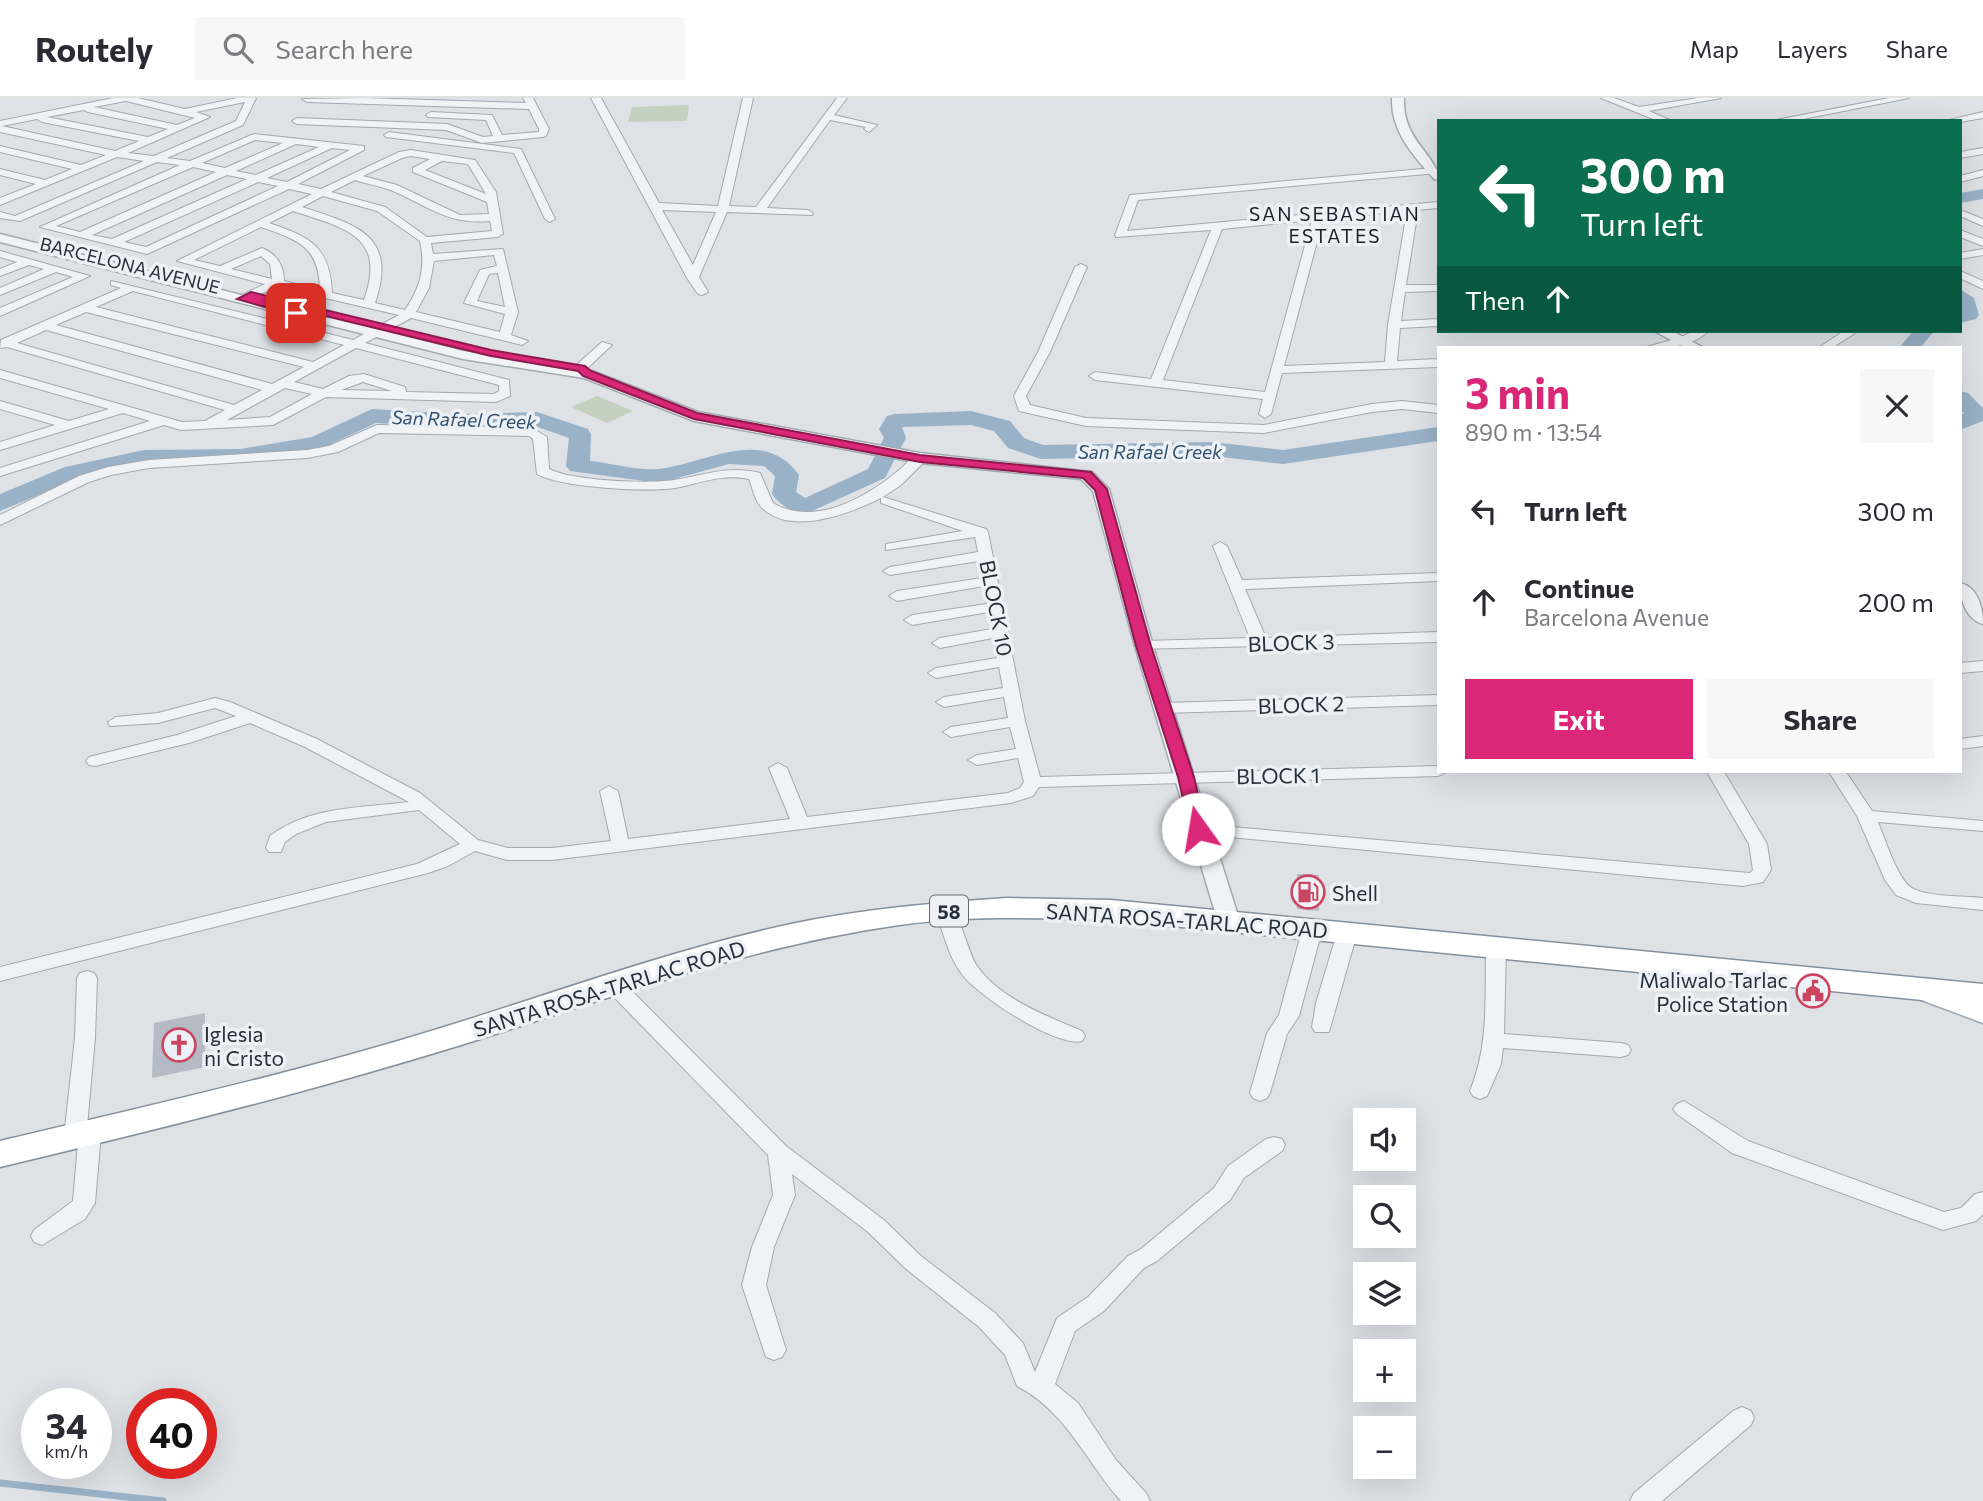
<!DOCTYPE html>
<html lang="en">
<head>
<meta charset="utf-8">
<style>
  body { margin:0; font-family:Commissioner,sans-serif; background:#f7f7f7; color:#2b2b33; height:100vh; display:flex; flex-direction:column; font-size:26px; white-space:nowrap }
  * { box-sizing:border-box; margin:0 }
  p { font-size:23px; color:#7c7c81 }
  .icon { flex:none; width:38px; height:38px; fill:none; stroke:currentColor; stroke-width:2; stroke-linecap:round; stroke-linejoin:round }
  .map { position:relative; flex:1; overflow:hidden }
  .details { position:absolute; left:1437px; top:248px; width:525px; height:427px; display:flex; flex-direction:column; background:#fff; border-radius:0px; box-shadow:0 7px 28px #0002 }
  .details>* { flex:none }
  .banner { position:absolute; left:1437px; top:21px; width:525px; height:214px; border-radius:0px; box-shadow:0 7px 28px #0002; background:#0b6e4f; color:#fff; overflow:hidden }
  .fabs { position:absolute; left:1353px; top:1010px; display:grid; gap:14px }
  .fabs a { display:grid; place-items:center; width:63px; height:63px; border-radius:0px; background:#fff; box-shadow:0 7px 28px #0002; font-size:35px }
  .speed { position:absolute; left:21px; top:1290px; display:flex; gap:14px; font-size:35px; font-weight:700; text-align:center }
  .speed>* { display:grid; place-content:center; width:91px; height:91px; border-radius:50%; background:#fff; box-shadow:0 7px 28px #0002; line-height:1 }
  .speed small { font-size:18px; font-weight:400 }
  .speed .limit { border:10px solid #d22; background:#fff; color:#111 }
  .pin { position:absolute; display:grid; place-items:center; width:60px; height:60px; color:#fff; margin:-30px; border-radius:14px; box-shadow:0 4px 10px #0006 }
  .me { position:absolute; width:77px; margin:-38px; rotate:347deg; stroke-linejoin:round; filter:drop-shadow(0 0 5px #0008) }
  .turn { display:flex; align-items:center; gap:24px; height:147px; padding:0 28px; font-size:32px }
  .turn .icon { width:91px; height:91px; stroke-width:2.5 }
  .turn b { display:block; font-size:49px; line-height:60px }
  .then { display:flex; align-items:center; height:66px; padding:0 28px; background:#0003; gap:14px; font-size:26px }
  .round { display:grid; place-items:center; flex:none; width:74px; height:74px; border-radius:0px; background:#f7f7f7 }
  .overview { display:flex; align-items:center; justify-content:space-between; height:119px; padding:0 28px }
  h1 { font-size:42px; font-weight:700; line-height:52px; color:#db2777 }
  .action { display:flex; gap:14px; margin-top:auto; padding:14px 28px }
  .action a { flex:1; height:80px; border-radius:0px; background:#db2777; color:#fff; font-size:28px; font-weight:700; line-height:80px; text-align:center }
  .action a+a { background:#f7f7f7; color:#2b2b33 }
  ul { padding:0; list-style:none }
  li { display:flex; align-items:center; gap:21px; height:91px; padding:0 28px }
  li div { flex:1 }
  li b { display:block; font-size:26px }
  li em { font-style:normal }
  header { display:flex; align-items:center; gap:42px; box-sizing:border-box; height:98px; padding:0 35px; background:#fff; border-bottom:2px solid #e1e1e2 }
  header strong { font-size:33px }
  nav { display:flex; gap:38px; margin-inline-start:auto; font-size:24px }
  .search { width:490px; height:63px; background:#f7f7f7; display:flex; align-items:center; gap:18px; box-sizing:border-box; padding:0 24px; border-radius:0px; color:#7c7c81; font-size:26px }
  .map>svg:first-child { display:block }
  .green { fill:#c4d1bf }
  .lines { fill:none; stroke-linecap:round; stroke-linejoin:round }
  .stream { stroke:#99b2c7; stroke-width:7 }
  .river { fill:#99b2c7; fill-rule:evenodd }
  .building { fill:#b5bbc4 }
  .minor-casing { stroke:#a3a9b1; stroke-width:2 }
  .tertiary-casing { stroke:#a3a9b1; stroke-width:3 }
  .primary-casing { stroke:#9da7b2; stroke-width:3 }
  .trunk-casing { stroke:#85909d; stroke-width:3 }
  .minor { fill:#f0f2f5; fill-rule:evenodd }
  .tertiary { fill:#f0f2f5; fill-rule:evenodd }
  .primary { fill:#fff; fill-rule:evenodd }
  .trunk { fill:#fff; fill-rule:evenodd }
  .route { fill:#db2777; stroke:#8e194d; stroke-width:2 }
  .labels { text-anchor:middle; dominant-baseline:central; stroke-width:7; stroke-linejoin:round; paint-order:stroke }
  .far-street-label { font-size:18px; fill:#27313d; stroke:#edf1f5 }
  .far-neighbourhood-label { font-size:19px; letter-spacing:2px; fill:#1a222e; stroke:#edf1f5 }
  .far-water-label { font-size:19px; font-style:italic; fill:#325270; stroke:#edf1f5 }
  .shield { fill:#edf1f5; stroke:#626b74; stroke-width:2 }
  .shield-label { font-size:19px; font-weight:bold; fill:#27313d }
  .street-label { font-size:21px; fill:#27313d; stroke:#edf1f5 }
  .poi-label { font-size:21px; fill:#27313d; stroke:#edf1f5; text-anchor:start }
</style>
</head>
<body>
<header>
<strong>Routely</strong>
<div class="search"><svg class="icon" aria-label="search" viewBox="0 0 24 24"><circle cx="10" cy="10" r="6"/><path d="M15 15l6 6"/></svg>Search here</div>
<nav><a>Map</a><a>Layers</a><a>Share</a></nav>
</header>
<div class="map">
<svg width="1983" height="1403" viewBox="0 0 1983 1403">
  <rect width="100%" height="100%" fill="#dee2e7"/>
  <!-- green -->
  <g class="green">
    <polygon points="689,7 687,23 628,24 632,9"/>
    <polygon points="597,298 633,313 607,325 571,309"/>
  </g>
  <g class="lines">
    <!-- stream -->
    <polyline class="stream" points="0,1385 163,1403"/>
    <!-- river -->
    <g class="river">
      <polygon points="1983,91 1983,101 1960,105 1960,95"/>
      <polygon points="1960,191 1974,200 1979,217 1976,221 1960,225"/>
      <polygon points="1913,233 1934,233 1920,250 1899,250"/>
      <polygon points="1960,293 1968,295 1983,310 1983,323 1960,332 1960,317 1964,315 1960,312"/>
      <path d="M372 311 458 316 537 314 588 331 591 336 590 363C611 365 638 373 659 371 705 366 764 327 799 377L796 394 805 400 868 371 884 340 879 331 887 318 895 316 971 313 1010 323 1024 340 1043 347 1212 344 1283 352 1438 329V343L1283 366 1212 358 1041 361 1008 350 994 333 971 327 902 329 906 340 885 380 803 417C791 414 779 406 772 396L775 378 764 368 729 366 659 385 570 373 566 368 569 340 535 328 458 330 376 325 318 352 240 365 144 366 80 380 0 413V396L65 369 144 352 240 351 312 339Z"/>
    </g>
  </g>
  <!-- building -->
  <g class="building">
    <polygon points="1297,776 1319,777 1319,813 1297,811"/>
    <polygon points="205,915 205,969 152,980 154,925"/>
  </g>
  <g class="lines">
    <defs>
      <g id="minor">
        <path d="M113 0H138L185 11 237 0H256L243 27 167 60 190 63 254 36 364 48V52L298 86 321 91 399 54 411 52 475 62 496 94 503 136 498 139 431 145 433 156 503 151 518 214 511 237 528 243 522 247 411 220 365 245 509 282 510 298 496 304 326 299 273 327 181 332 164 327 0 378V370L150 323 123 315 0 352V344L55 327 0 311V303L69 323 109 311 0 280V272L182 324 205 323 225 312 7 249 0 250 1 242 121 190 111 187V183L353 242 399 217 277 189 242 204 236 201 238 199 265 186 177 163 312 96 289 91 147 156 40 129 180 67 157 64 20 123 0 120V114L15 118 144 63 117 59 0 107V100L36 86 0 77V71L45 82 72 71 0 54V48L81 67 106 57 0 34V23ZM126 3 195 20 177 27 94 9ZM245 4 236 23 154 58 128 55 210 19 196 14ZM84 12 88 14 168 31 148 39 47 19ZM37 21 42 24 139 43 115 53 2 28ZM255 42 283 45 225 70 202 65ZM296 46 319 49 256 77 236 73ZM332 50 350 52 287 84 267 80ZM411 58 430 61 413 70V74L487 104 489 116 460 117 397 87 363 78 402 60ZM442 63 468 66 486 96 425 72ZM193 69 216 74 80 134 56 128ZM227 77 247 81 112 141 92 137ZM355 82C367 86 381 88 393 93 430 109 448 127 490 123L492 133 427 139 385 109 331 94ZM258 84 278 88 146 149 124 144ZM323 98 377 113 420 143C426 170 420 190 405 212L375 205C398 137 357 127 302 109ZM293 113C345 130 387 138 364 202L332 195C330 148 310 139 269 125ZM261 129C298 142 319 148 320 192L284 183C284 168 277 156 262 150L220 168 194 162ZM494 157 497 168 480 172 464 205 505 216 500 234 416 214 429 190 434 163ZM261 158 270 166 272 181 231 171ZM498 175 505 209 477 203 489 176ZM133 193 344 247 313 264 96 209ZM86 214 304 269 272 286 56 227ZM46 232 262 292 234 307 17 245ZM356 250 499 287V293L494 296 406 294 405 289 364 276 349 278 323 291 294 284ZM363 284 392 293 341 292ZM285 290 312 296 270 319 227 322Z"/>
        <polygon points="364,0 526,5 523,0 533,0 549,31 546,38 543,39 482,45 446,32 297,26 292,23 297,20 447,26 483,39 493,38 486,22 428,19 426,17 431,14 492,17 502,37 539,34 539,31 529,11 307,4 302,1"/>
        <path d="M591 0H601L659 105 718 108 743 0H753L729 108 756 109 837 0H847L834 17 877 27 869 34 864 31 866 29 830 22 767 110 808 112 813 115 812 117 727 114 699 179 708 194 702 197 698 196 687 180ZM662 112 716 114 693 167Z"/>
        <polygon points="1601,0 1614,0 1639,9 1698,0 1721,0 1649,13 1672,23 1658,23"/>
        <polygon points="1889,0 1909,0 1793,23 1771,23"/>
        <polygon points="1983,14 1983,20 1960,24 1945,23"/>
        <polygon points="389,34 521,51 555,121 550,124 545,121 514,55 386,39 384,37"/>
        <polygon points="1983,50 1983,56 1960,60 1960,54"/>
        <path d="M1434 70 1438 72V75L1138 102 1127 133 1438 104V110L1418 112 1406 187H1438V193L1405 194 1401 223 1438 221V228L1400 230 1397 263 1438 261V269L1282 275 1271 316 1265 320 1259 316 1263 301 1095 282 1089 278 1095 274 1151 281 1211 132 1116 139 1115 137 1130 97ZM1407 113 1388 227 1385 264 1284 268 1323 121ZM1312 122 1265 294 1163 282 1222 131Z"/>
        <polygon points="1983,72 1983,78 1960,84 1960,78"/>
        <polygon points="1960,112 1983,121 1983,128 1960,118"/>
        <polygon points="1960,132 1983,141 1983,148 1960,139"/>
        <polygon points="1983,151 1983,157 1960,161 1960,155"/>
        <polygon points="0,153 90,178 0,218 0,210 73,179 56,174 0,197 0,190 44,171 29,167 0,178 0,171 17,164 0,159"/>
        <polygon points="1081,166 1087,169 1050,254 1026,298 1030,307 1086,320 1264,327 1372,306 1402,303 1438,307 1438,315 1402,311 1372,314 1264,335 1086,328 1019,313 1014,298 1038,254 1075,169"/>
        <polygon points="1960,173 1983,183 1983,191 1960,180"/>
        <path d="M1694 233H1709C1691 249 1666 251 1643 250L1679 240Z"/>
        <polygon points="1844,233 1858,233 1832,250 1818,250"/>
        <polygon points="602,244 612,247 580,277 572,277 572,271"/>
        <path d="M377 327 532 330 547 339 549 371C573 383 646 386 674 382 705 377 728 367 760 375L773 405C820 433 883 390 915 357H925V363L901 387 883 399 986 431 988 434 1025 623 1040 679 1438 668V674H1446L1438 678 1039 689 1033 698 1011 705 552 762H507L475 753 448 768 428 775 0 883V869L417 766 460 746 419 712 326 724 296 736 285 744 281 754H269L266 750 270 738C309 708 361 710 409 704L305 649 250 625 189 645 95 668 89 667 86 663 89 659 177 637 236 618 215 610 158 625 110 628 108 624 116 619 158 615 215 600 230 604 317 641 420 695 478 742 508 750H552L611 743 600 693 609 688 618 693 628 741 790 721 769 670 778 665 787 670 807 719 1008 695 1020 690 1024 684 1018 660 977 667 968 662 977 657 1016 651 1010 629 951 639 943 634 951 629 1008 620 1004 599 944 609 936 604 944 599 1003 590 999 569 936 580 928 575 936 570 997 560 993 540 940 550 932 545 940 540 992 531 989 514 912 527 904 522 912 517 987 506 984 488 897 503 889 498 897 493 982 480 979 463 890 477 883 473 890 469 978 454 975 439 886 452V446L963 433 881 405V400C850 415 794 438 763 411 755 404 753 391 749 381 723 375 701 385 675 390 646 394 562 390 537 376L533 341 529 338 379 335 338 354 307 360 149 370 111 377 89 384 0 427V417L79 378 108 369 149 362 307 352 329 348Z"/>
        <polygon points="1220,444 1227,448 1242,482 1438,475 1438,483 1245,491 1266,540 1438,534 1438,544 1138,551 1136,548 1138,545 1144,543 1250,540 1213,448"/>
        <polygon points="1983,563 1983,573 1960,575 1960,565"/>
        <polygon points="1438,597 1438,607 1163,615 1155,610 1163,605"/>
        <polygon points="1983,638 1983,648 1960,651 1960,641"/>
        <polygon points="1707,674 1724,674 1767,746 1771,772 1763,784 1743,788 1198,736 1189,731 1198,726 1750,775 1753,772 1749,746"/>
        <path d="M1829 674H1846L1872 713 1983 723V733L1878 724C1885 741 1896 776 1909 788 1921 799 1965 798 1983 800V812L1916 805 1896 797 1885 782 1857 718Z"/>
        <path d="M945 808C961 812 967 854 977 868 1000 901 1047 918 1082 933L1085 938 1082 943C1057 950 976 897 961 875 948 857 943 834 936 814Z"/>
        <polygon points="1312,826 1322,832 1299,918 1287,936 1270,995 1267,1000 1260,1003 1253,1000 1250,995 1267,935 1279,917 1302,832"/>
        <polygon points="1347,829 1357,835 1329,934 1315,934 1312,929 1316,905 1337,835"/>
        <path d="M1496 844 1503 845 1506 850 1504 936 1621 945 1628 947 1631 952 1628 957 1621 959 1503 950 1501 966 1487 998 1480 1001 1473 998 1470 993C1489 947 1485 900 1486 850L1489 845Z"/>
        <polygon points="87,873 94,875 97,880 95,940 87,1028 98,1029 101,1035 95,1105 85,1121 42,1147 34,1144 31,1138 34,1132 73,1103 78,1046 67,1045 64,1039 75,940 77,880 80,875"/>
        <path d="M612 878 619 880 786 1048 884 1122 921 1158 995 1215 1023 1245 1035 1274 1057 1220 1088 1199 1128 1158 1141 1151 1214 1090 1228 1068 1266 1041 1274 1039 1282 1041 1285 1047 1282 1053 1244 1080 1230 1102 1157 1163 1144 1170 1104 1213 1075 1233 1055 1286 1078 1305 1116 1362 1146 1395 1150 1403H1121C1086 1364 1066 1313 1017 1288L1005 1257 979 1229 905 1170 868 1134 792 1076 795 1097 774 1149 766 1187 786 1252 782 1259 774 1262 766 1259 742 1187 752 1149 773 1097 768 1057 605 890 602 885 605 880Z"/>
        <polygon points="1684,1003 1748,1043 1944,1114 1961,1110 1975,1096 1983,1094 1983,1116 1976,1123 1943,1132 1732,1055 1677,1016 1673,1011 1677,1006"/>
        <polygon points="1742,1309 1751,1313 1754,1320 1751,1327 1662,1403 1630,1403 1634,1395 1733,1313"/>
      </g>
      <g id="tertiary">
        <path d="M1392 0H1404C1402 44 1438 56 1438 82L1434 81C1413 57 1391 34 1392 0Z"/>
        <polygon points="0,136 463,253 592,273 698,314 920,355 1092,374 1109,391 1153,548 1240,824 1237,829 1221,829 1218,824 1135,548 1093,393 1081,381 920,365 694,323 584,280 463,261 0,144"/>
        <polygon points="1654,233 1672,233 1704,250 1686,250"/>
        <path d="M1960 485C1978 489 1983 510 1983 526 1965 521 1960 500 1960 485Z"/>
      </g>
      <polygon id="primary" points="1927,881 1983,902 1983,925 1916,900 1911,892 1916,884"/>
      <path id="trunk" d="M1006 800 1111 802 1983 886V908L1111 822C1041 820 969 817 899 827 745 849 608 901 461 947 309 994 155 1032 0 1069V1043C148 1008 296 975 441 930 557 894 671 852 791 826 862 811 934 805 1006 800Z"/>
    </defs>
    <!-- minor casing -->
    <use href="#minor" class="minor-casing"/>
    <!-- tertiary casing -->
    <use href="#tertiary" class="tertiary-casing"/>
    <!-- primary casing -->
    <use href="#primary" class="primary-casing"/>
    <!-- trunk casing -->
    <use href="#trunk" class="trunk-casing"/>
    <!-- minor -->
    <use href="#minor" class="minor"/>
    <!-- tertiary -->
    <use href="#tertiary" class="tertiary"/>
    <!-- primary -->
    <use href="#primary" class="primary"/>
    <!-- trunk -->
    <use href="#trunk" class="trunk"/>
  </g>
  <!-- route -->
  <polygon class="route" points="251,194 491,252 585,268 591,273 697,315 920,357 1091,374 1107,391 1151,548 1194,679 1206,731 1198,736 1190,731 1178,679 1136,548 1095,392 1083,380 920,364 694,321 583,278 578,273 491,258 276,206 300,213 300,217 296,218 237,201"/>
  <!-- icons -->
  <defs>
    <symbol id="fuel-ring" viewBox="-11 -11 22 22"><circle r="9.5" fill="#edf1f5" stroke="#cb4460" stroke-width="1.5"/><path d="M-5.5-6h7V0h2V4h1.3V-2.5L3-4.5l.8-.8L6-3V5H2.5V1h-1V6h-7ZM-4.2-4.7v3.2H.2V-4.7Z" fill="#cb4460"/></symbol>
    <symbol id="civic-ring" viewBox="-11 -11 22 22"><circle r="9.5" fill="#edf1f5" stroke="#cb4460" stroke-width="1.5"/><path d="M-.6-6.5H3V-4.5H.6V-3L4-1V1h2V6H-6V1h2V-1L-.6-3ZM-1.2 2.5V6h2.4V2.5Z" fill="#cb4460"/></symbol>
    <symbol id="church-ring" viewBox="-11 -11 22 22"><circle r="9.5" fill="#edf1f5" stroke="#cb4460" stroke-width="1.5"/><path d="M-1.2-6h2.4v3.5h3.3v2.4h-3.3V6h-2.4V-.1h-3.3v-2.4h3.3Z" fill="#cb4460"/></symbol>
  </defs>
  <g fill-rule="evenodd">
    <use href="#fuel-ring" x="1289" y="775" width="38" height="38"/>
    <use href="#civic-ring" x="1794" y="874" width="38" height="38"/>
    <use href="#church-ring" x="160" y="928" width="38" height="38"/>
  </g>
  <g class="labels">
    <!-- far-street labels -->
    <g class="far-street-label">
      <text transform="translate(130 167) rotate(14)">BARCELONA AVENUE</text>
    </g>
    <!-- far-neighbourhood labels -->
    <g class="far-neighbourhood-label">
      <text x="1335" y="115">SAN SEBASTIAN<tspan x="1335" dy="22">ESTATES</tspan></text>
    </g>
    <!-- far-water labels -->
    <g class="far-water-label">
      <text transform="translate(464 321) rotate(2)">San Rafael Creek</text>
      <text x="1150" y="353">San Rafael Creek</text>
    </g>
    <!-- shield labels -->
    <rect class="shield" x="930" y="797.5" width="38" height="31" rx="5"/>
    <g class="shield-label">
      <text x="949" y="813">58</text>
    </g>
    <!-- street labels -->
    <g class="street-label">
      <text transform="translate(997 510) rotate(79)">BLOCK 10</text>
      <text transform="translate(1291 544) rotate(-2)">BLOCK 3</text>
      <text transform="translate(1301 606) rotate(-2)">BLOCK 2</text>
      <text transform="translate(1278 677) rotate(-1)">BLOCK 1</text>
      <text transform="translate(1187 822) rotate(4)">SANTA ROSA-TARLAC ROAD</text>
      <text transform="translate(609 890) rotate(-17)">SANTA ROSA-TARLAC ROAD</text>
    </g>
    <!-- poi labels -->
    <g class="poi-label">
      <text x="1332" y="794">Shell</text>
      <text x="1788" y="881" text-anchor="end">Maliwalo Tarlac<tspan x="1788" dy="24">Police Station</tspan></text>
      <text x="204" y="935">Iglesia<tspan x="204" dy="24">ni Cristo</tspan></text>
    </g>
  </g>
</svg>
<div class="fabs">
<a><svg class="icon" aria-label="sound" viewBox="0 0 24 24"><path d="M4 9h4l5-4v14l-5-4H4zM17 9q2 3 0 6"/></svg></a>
<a><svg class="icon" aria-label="search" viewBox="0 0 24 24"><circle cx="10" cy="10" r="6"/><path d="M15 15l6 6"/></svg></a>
<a><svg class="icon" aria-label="layers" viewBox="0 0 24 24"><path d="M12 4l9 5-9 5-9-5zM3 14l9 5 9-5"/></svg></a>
<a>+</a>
<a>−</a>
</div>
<div class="speed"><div>34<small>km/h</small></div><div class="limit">40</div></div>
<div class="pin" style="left:296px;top:215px;background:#d93025"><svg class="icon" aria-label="arrive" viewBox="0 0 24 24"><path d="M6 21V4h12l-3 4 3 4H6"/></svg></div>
<svg class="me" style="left:1198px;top:731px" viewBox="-20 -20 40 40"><circle r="19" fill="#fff"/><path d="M0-13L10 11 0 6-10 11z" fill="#db2777"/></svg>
<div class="banner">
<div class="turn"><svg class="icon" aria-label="left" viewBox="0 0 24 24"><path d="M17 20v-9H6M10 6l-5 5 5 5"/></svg><div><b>300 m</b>Turn left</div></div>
<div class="then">Then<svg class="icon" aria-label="ahead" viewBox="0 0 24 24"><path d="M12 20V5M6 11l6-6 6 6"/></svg></div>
</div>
<section class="details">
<div class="overview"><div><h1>3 min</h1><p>890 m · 13:54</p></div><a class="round"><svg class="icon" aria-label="close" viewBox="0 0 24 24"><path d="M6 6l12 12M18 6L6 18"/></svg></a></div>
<ul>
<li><svg class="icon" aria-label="left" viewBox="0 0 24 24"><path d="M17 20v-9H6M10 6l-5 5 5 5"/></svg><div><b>Turn left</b></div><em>300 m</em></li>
<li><svg class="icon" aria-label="ahead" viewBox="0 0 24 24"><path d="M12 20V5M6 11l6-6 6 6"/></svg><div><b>Continue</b><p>Barcelona Avenue</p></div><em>200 m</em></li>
</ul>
<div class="action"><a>Exit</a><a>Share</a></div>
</section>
</div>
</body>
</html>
